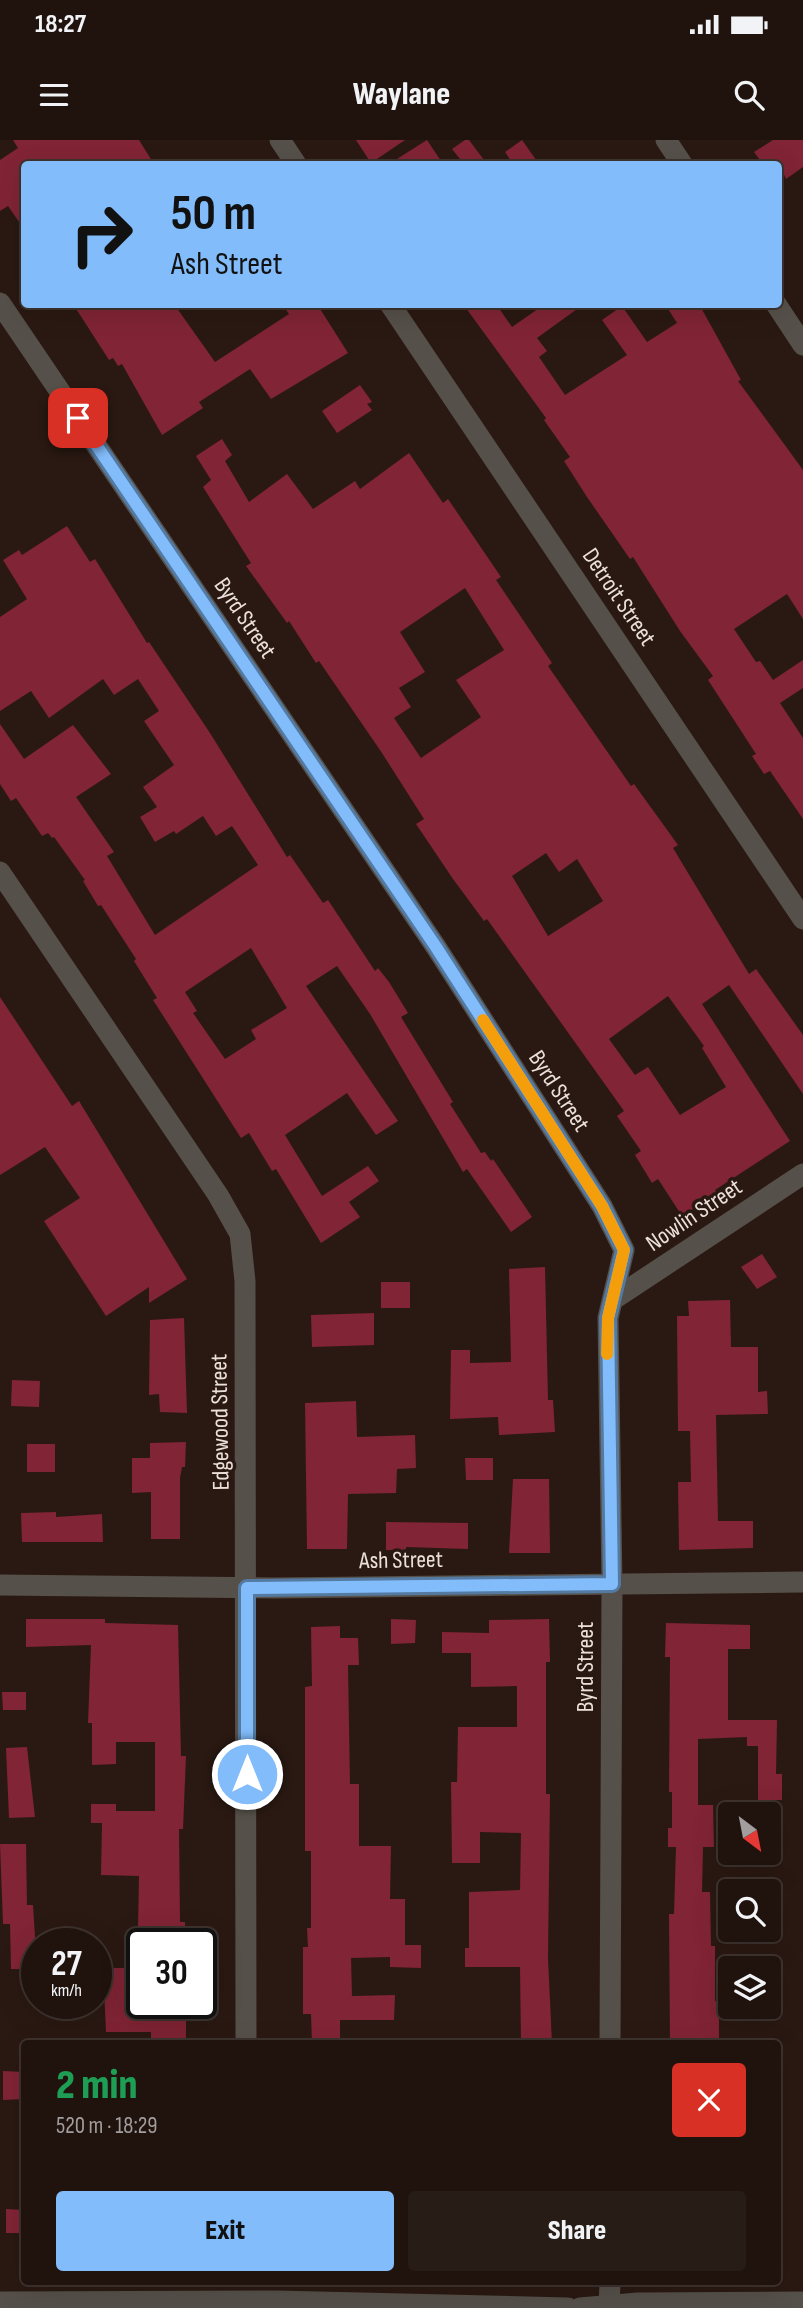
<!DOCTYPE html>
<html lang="en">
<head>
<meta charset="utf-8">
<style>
  body { margin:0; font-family:"Sofia Sans Condensed",sans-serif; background:#281c17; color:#f1f3f6; height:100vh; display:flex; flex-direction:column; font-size:26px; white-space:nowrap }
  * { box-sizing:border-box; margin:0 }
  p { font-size:23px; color:#a29e9e }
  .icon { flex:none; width:38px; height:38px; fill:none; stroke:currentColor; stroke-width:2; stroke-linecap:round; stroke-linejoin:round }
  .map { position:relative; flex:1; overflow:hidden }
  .details { position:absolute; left:21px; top:1900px; width:760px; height:245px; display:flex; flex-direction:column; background:#20130e; border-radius:7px; box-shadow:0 7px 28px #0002,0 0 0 2px #3d322e }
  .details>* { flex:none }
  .guide { position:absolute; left:21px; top:21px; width:761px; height:147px; border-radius:7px; box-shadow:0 7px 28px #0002,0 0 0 2px #3d322e; background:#82bcfa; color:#111; overflow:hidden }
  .needle { width:46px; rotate:148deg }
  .fabs { position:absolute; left:718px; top:1662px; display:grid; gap:14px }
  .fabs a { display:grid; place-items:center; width:63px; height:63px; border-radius:7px; background:#20130e; box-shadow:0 7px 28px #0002,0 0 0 2px #3d322e; font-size:35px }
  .speed { position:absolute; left:21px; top:1788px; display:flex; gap:14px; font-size:35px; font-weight:700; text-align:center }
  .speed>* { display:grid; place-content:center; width:91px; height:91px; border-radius:50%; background:#20130e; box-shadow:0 7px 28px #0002,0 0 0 2px #3d322e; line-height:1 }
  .speed small { font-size:18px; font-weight:400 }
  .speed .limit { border:4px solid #111; border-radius:10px; background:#fff; color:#111 }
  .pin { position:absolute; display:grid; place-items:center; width:60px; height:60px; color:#fff; margin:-30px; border-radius:14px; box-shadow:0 4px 10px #0006 }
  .me { position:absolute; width:77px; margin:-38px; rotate:0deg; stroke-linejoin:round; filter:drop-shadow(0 0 5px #0008) }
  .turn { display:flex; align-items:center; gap:24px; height:147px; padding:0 35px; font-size:32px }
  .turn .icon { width:91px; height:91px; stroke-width:2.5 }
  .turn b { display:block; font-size:49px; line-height:60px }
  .round { display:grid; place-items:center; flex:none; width:74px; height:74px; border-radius:7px; background:#281c17 }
  .headline { display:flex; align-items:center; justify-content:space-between; height:119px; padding:0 35px }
  h1 { font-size:42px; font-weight:800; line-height:52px; color:#1e9e55 }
  .cta { display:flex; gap:14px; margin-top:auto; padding:14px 35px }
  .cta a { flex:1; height:80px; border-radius:7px; background:#82bcfa; color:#111; font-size:28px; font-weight:800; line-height:80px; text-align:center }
  .cta a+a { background:#281c17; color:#f1f3f6 }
  .status { display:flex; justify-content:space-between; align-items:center; height:49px; padding:0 35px; background:#20130e; direction:ltr }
  .status svg { height:19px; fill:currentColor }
  header { display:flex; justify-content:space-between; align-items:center; height:91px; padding:0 35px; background:#20130e; font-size:32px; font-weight:800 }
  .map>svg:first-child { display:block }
  .building { fill:#812435; fill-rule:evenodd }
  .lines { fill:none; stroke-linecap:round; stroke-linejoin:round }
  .minor { stroke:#555049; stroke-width:21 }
  .route-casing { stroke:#547aa2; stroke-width:18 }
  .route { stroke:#82bcfa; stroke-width:12 }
  .slow { stroke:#f59e0b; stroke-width:12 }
  .labels { text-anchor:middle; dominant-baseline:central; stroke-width:7; stroke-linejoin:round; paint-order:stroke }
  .street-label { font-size:24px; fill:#ece0db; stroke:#2a1912 }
</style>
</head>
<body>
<div class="status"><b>18:27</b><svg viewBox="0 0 49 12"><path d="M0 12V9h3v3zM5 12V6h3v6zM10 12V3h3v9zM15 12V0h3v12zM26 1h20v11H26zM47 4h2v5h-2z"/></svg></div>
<header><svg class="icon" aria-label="menu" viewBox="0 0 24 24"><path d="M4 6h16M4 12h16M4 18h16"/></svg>Waylane<svg class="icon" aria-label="search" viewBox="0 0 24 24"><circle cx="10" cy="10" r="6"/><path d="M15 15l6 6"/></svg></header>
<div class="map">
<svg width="803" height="2168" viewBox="0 0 803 2168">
  <rect width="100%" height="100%" fill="#2a1912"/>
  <!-- building -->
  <g class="building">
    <polygon points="13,0 139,0 154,24 24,24 24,89 8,66 0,71 0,20 18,8"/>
    <polygon points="356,0 405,0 371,23"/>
    <polygon points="427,0 443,24 389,24"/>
    <polygon points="465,0 469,0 487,24 464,24 452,9"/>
    <polygon points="522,0 539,24 513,24 505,12"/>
    <polygon points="773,0 803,0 803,27 786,39 779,24 763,24 754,12"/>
    <polygon points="73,164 174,164 215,222 289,174 282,164 317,164 348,213 271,259 250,229 199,262 203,268 162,295 122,224 118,226 113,218 109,220"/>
    <polygon points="463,164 496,164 512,187 545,164 584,164 537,198 547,211 539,217 565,255 627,215 602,180 622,166 647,202 677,183 665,164 699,164 741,240 738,241 803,330 803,479 787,454 734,489 756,522 760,521 773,540 803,520 803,548 780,563 803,598 803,679 770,631 764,634 752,616 756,614 708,540 713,536 680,491 633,417 630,419 587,357 564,321 570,317 544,280 546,278"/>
    <polygon points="360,245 372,262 367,264 372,270 337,293 322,271"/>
    <path d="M222 299 232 315 225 321 249 362 287 334 313 369 355 341 360 349 409 313 443 363 448 359 501 437 496 440 552 523 548 526 631 646 634 644 678 705 673 708 749 834 756 829 803 895V954L729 845 702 864 790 1001 715 1050 718 1054 682 1076 658 1039 652 1043 635 1015 641 1011 617 976 624 971 487 779 484 781 453 739 416 684 424 679 382 613 319 521 316 523 289 481 287 483 246 426 251 423 203 347 211 340 196 316ZM465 448 504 510 456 540 481 577 421 618 394 578 411 567 399 548 425 532 400 492ZM546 713 559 732 577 719 603 761 548 796 512 736ZM668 856 704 906 702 908 726 947 680 975 648 927 635 935 609 899Z"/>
    <path d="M67 386 90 422 95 419 147 503 149 502 210 593 287 717 290 715 323 763 328 760 375 831 378 828 389 842 408 873 401 877 453 962 450 964 481 1013 485 1012 491 1021 493 1019 532 1077 511 1092 467 1029 463 1032 370 874 337 826 306 846 398 981 376 995 347 953 285 995 322 1056 368 1026 379 1041 349 1062 360 1077 321 1103 276 1029 272 1031 249 993 241 998 153 860 157 858 134 821 136 819 101 765 98 766 83 741 85 740 54 697 52 698 48 693 42 696 16 658 11 661 0 644V584L24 619 73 585 111 634 76 657 114 712 107 716 155 795 258 725 232 686 216 696 203 676 176 694 174 691 155 702 140 677 157 667 143 647 174 625 144 581 159 571 138 539 114 555 103 539 49 578 31 551 0 571V477L27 459 3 420 19 410 22 415ZM251 808 287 868 251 890 256 899 225 919 193 873 197 871 185 852Z"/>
    <polygon points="0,857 72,966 79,961 187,1139 149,1163 149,1147 106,1176 44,1081 80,1058 45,1007 0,1035"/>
    <polygon points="762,1114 777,1137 757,1149 741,1127"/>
    <polygon points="545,1127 548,1260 553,1260 555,1292 499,1295 498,1277 450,1279 451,1210 470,1210 470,1223 511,1222 509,1129"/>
    <rect x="381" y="1142" width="29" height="26"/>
    <polygon points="730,1160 731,1207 758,1207 758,1252 767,1251 768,1274 716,1275 718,1381 753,1381 753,1408 679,1410 678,1342 691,1342 690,1291 678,1291 677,1176 689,1176 688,1161"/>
    <polygon points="374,1173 374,1205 312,1207 311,1175"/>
    <polygon points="184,1178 187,1273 160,1272 159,1254 149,1255 150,1180"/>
    <polygon points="12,1240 40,1241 39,1267 11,1266"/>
    <polygon points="356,1261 357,1297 415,1295 416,1328 397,1329 396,1353 348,1354 347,1409 307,1409 305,1263"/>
    <polygon points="186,1302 185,1327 182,1327 180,1338 180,1399 151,1399 151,1352 132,1353 132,1318 150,1318 150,1303"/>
    <rect x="27" y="1304" width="28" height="28"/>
    <polygon points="465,1318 493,1318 493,1340 466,1340"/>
    <polygon points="513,1339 549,1339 550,1413 509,1413"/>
    <polygon points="56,1372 56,1377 102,1374 103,1402 22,1402 21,1373"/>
    <polygon points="386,1382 468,1383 468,1409 406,1407 406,1410 386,1410"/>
    <polygon points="26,1479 105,1479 105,1483 178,1485 181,1616 186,1616 183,1689 179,1689 180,1782 185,1782 185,1804 142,1804 142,1790 138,1790 139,1736 101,1735 102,1683 91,1683 91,1664 116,1664 116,1671 155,1671 155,1602 116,1602 116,1624 92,1625 92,1583 88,1583 91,1505 26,1507"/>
    <polygon points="391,1479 416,1480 415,1503 391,1504"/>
    <polygon points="549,1479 550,1522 546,1522 546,1654 550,1654 548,1818 552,1904 521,1904 520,1827 465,1827 465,1808 469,1808 469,1752 520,1750 521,1693 480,1692 480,1723 452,1723 451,1642 457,1642 458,1587 517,1587 517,1546 471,1547 471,1513 442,1513 442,1492 489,1493 489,1480"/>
    <polygon points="666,1483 750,1485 750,1509 728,1509 728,1580 777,1580 776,1634 782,1634 782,1660 775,1660 775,1680 768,1680 768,1675 758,1675 758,1606 747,1606 747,1597 698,1599 698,1665 713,1665 714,1707 703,1707 702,1752 710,1752 711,1806 715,1806 715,1861 719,1861 719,1904 670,1904 669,1774 674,1774 676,1707 668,1707 668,1688 672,1688 672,1652 669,1652 670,1517 665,1517"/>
    <polygon points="340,1486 340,1498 358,1498 359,1525 348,1525 350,1644 359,1644 359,1706 391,1706 390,1759 405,1759 405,1805 421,1805 421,1828 390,1827 390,1817 351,1818 352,1856 395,1855 394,1880 340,1880 340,1904 312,1904 311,1874 303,1874 303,1807 308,1807 307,1788 311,1788 311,1711 305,1711 305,1547 312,1546 311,1487"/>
    <polygon points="2,1552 26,1552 26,1570 3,1570"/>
    <polygon points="27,1607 35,1677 9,1678 6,1608"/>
    <polygon points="0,1704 26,1704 27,1765 33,1765 37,1829 11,1829 10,1784 3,1784"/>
    <polygon points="103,1828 142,1828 142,1864 186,1864 186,1904 151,1904 151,1892 106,1892"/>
    <polygon points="3,1931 24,1932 24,1959 3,1960"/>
    <polygon points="6,2069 24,2070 24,2093 6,2093"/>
  </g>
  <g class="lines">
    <!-- minor -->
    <g class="minor">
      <polyline points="280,0 296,24"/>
      <polyline points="666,0 682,24"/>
      <polyline points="0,163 436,807 602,1066 624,1110 608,1178 612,1444 610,1904"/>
      <polyline points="390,164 803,779"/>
      <polyline points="776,164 803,205"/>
      <polyline points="0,732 218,1055 240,1094 245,1141 246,1904"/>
      <polyline points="614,1159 803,1034"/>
      <polyline points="0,1445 275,1448 803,1442"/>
      <polyline points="0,2162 276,2161 568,2168"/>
      <polyline points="580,2168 638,2163 803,2162"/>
      <polyline points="609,2168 610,2142"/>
    </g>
  </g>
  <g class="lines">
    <defs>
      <polyline id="route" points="78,278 436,807 602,1066 624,1110 608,1178 612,1444 247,1448 247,1634"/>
    </defs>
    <!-- route casing -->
    <use href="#route" class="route-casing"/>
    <!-- route -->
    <use href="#route" class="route"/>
    <!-- slow -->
    <polyline class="slow" points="483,880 602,1066 624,1110 608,1178 607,1214"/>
  </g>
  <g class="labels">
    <!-- street labels -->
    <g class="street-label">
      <text transform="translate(619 457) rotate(56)">Detroit Street</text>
      <text transform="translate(245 478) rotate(56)">Byrd Street</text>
      <text transform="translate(559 951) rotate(57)">Byrd Street</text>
      <text transform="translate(694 1075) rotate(-34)">Nowlin Street</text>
      <text transform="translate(220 1282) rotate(-91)">Edgewood Street</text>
      <text transform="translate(401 1420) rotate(-1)">Ash Street</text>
      <text transform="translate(585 1527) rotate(-90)">Byrd Street</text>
    </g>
  </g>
</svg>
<div class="fabs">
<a><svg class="needle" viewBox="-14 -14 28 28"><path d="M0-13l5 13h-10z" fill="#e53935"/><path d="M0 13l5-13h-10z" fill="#a29e9e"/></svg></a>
<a><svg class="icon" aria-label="search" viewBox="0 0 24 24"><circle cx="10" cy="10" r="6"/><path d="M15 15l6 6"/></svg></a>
<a><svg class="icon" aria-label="layers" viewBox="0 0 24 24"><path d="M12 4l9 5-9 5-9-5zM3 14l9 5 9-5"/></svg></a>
</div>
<div class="speed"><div>27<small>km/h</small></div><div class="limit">30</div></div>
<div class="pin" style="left:78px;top:278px;background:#d93025"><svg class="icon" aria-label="arrive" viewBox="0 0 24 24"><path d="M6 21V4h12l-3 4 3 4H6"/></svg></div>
<svg class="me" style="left:247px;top:1634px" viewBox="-20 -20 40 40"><circle r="17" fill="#82bcfa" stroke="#fff" stroke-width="3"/><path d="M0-11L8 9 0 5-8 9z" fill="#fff"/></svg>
<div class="guide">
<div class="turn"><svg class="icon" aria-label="right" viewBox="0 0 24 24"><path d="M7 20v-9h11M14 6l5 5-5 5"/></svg><div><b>50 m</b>Ash Street</div></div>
</div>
<section class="details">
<div class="headline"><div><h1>2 min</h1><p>520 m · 18:29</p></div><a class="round" style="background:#d93025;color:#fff"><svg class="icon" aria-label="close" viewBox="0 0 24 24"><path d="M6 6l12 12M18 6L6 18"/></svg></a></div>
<div class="cta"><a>Exit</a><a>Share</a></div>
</section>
</div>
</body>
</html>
